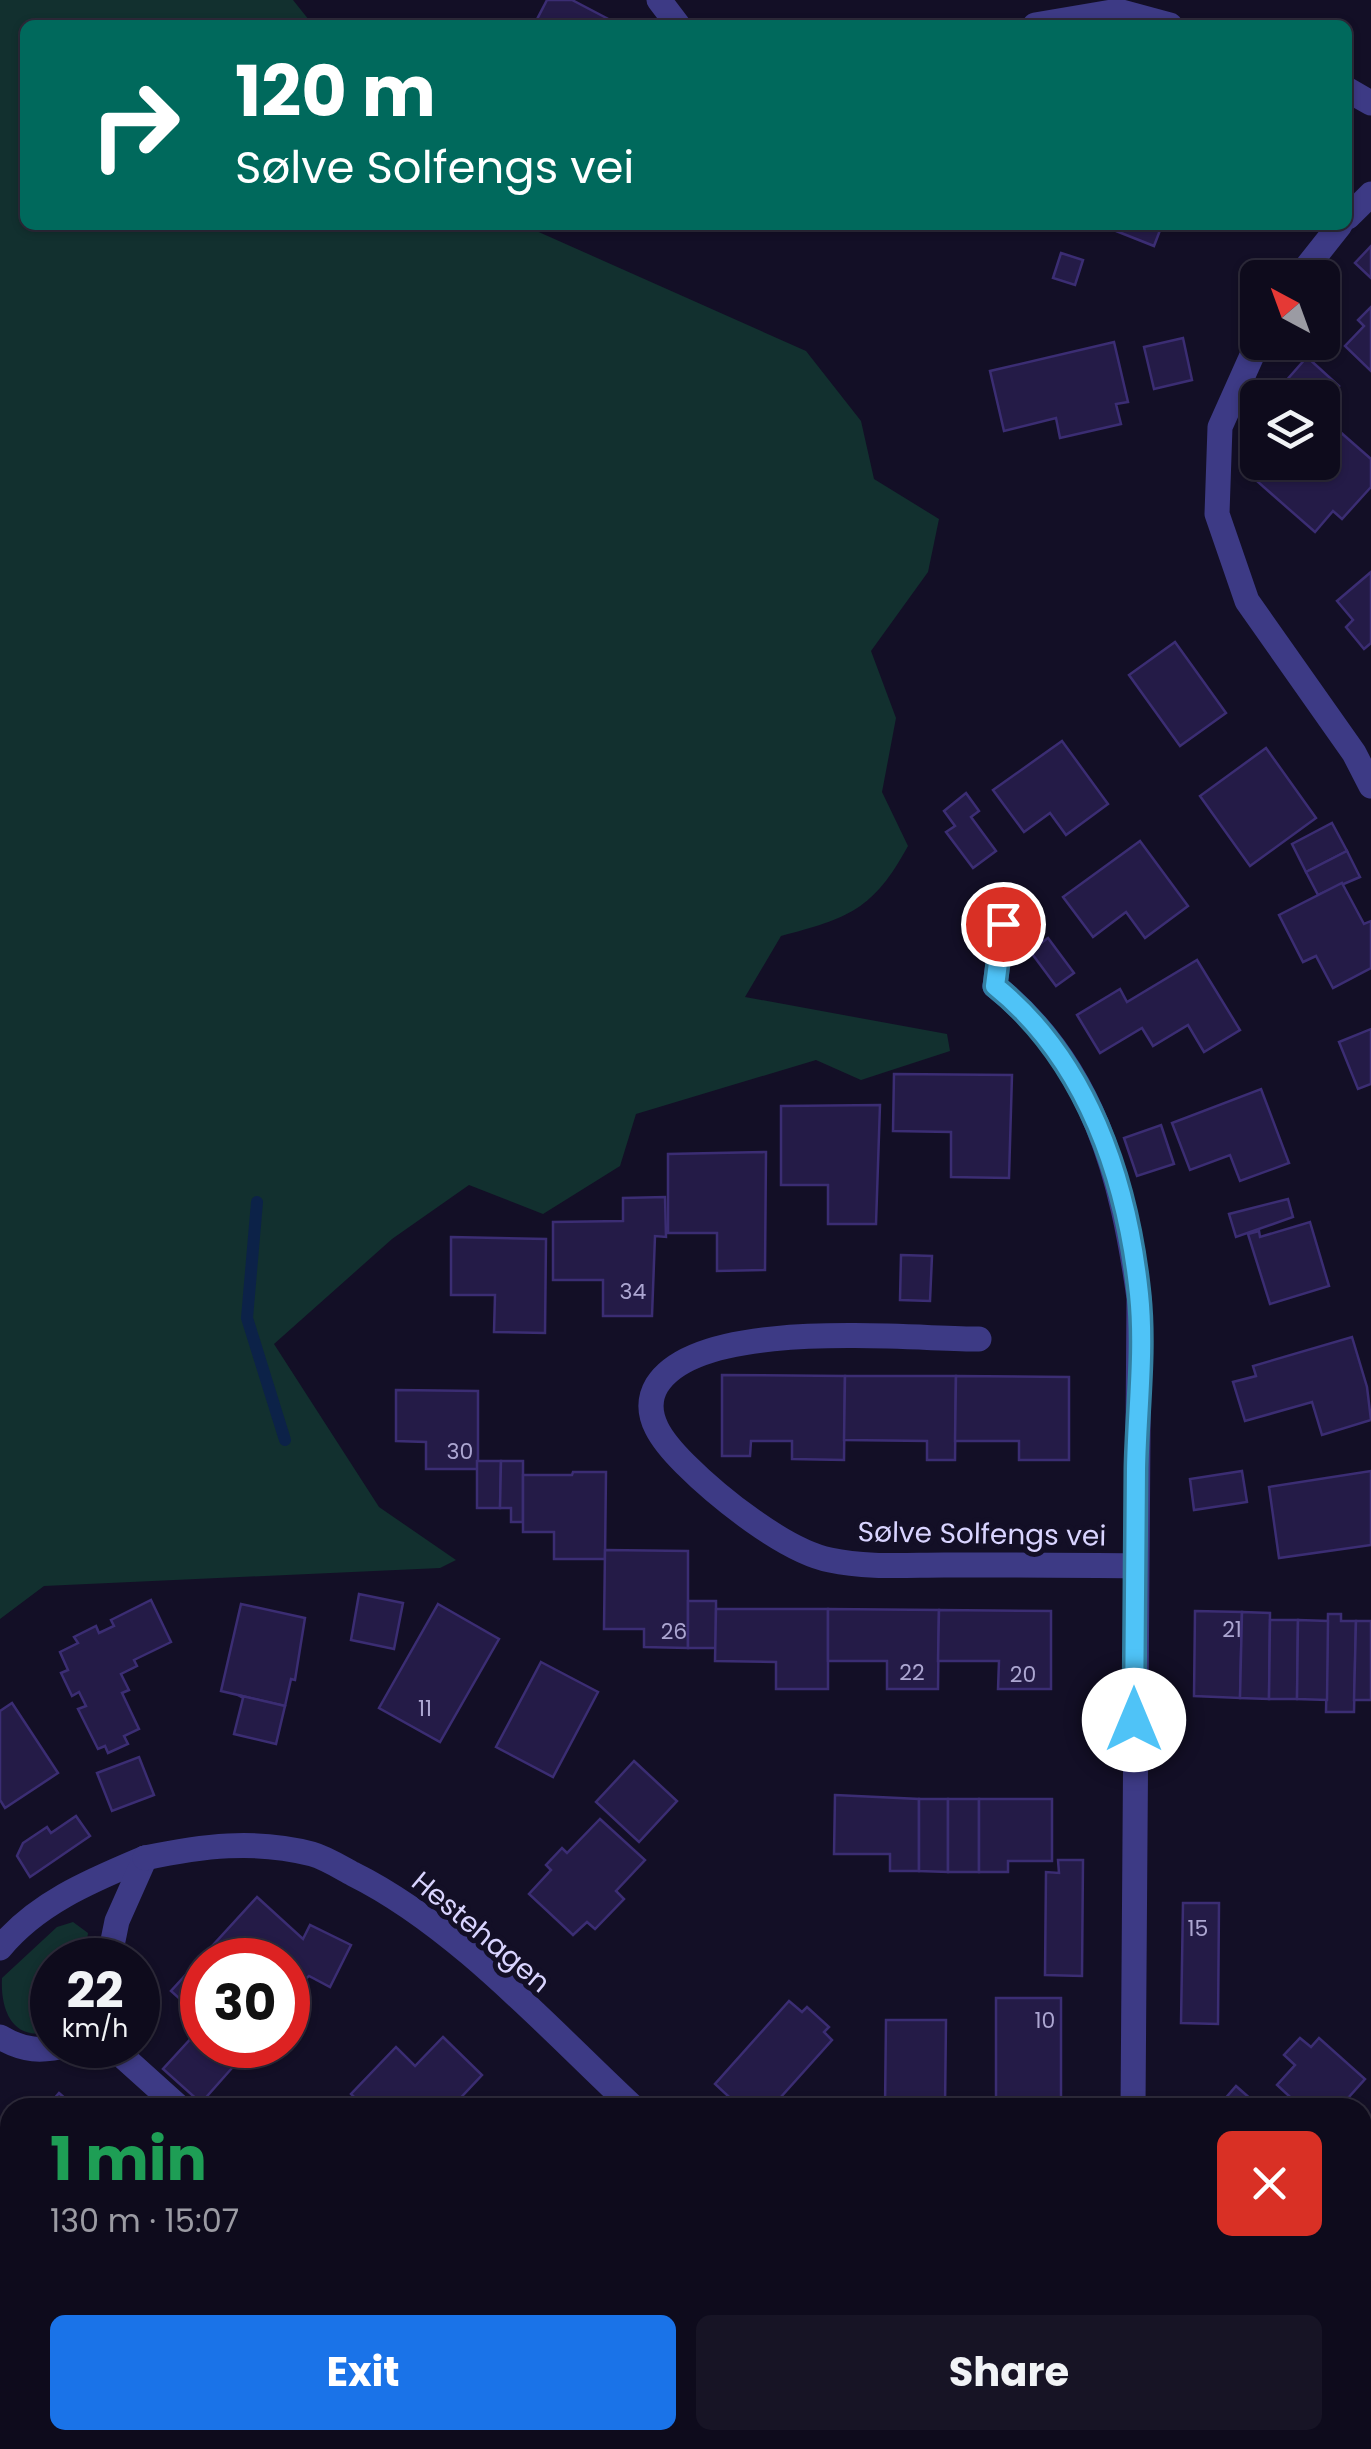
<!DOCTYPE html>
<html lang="en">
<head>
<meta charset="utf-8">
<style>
  body { margin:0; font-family:Poppins,sans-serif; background:#171425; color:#f1f3f6; height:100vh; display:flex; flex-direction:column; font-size:38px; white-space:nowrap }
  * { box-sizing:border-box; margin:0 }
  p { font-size:32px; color:#9b9ba3 }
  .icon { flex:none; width:55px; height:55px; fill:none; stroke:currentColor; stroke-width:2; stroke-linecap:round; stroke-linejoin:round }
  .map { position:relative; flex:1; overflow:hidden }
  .sheet { position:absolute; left:0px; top:2098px; width:1372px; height:352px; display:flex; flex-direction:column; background:#0e0b1c; border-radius:30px 30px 0 0; box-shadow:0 2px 8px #0004,0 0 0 2px #2e2b3b }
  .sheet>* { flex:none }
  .banner { position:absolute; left:20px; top:20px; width:1332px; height:210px; border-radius:15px; box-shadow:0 2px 8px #0004,0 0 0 2px #2e2b3b; background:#00695c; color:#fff; overflow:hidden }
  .needle { width:65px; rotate:319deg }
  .fabs { position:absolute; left:1240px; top:260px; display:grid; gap:20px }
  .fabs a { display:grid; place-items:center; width:100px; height:100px; border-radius:15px; background:#0e0b1c; box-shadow:0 2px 8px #0004,0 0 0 2px #2e2b3b; font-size:50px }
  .speed { position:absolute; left:30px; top:1938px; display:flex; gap:20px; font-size:50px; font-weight:700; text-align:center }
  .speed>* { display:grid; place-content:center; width:130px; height:130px; border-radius:50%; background:#0e0b1c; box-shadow:0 2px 8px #0004,0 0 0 2px #2e2b3b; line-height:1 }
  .speed small { font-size:25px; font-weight:400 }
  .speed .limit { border:15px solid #d22; background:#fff; color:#111 }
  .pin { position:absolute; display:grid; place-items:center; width:85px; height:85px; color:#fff; margin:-42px; border:5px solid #fff; border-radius:50%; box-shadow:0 2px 10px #0007 }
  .me { position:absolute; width:110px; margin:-55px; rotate:0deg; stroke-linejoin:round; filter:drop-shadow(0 0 8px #0008) }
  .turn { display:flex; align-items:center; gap:35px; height:210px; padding:0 50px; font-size:45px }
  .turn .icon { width:130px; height:130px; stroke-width:2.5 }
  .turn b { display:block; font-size:70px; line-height:85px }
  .round { display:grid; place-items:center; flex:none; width:105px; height:105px; border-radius:15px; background:#171425 }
  .summary { display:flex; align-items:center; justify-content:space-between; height:170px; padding:0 50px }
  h1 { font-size:60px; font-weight:700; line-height:75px; color:#1e9e55 }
  .cta { display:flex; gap:20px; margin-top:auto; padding:20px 50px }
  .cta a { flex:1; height:115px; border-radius:15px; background:#1a73e8; color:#fff; font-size:40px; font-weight:700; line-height:115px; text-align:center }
  .cta a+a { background:#171425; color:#f1f3f6 }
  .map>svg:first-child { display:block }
  .green { fill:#12302f }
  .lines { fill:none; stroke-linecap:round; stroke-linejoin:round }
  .stream { stroke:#0c2248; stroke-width:12 }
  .building { fill:#241b47; stroke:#3b2d73; stroke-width:2.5 }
  .lane { stroke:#3d3a85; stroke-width:25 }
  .street { stroke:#3d3a85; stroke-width:25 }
  .route-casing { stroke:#337fa1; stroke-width:25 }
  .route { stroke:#4fc3f7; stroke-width:18 }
  .labels { text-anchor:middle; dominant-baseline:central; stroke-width:10; stroke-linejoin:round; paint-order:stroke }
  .number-label { font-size:22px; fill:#aca6d1 }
  .street-label { font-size:28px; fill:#d9d4ff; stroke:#130f26 }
</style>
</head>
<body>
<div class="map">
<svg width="1371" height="2449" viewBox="0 0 1371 2449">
  <rect width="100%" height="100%" fill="#130f26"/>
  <!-- green -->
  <g class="green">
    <path d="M0 0H293L313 25H25V225H523L806 351 861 421 874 479 939 519 928 572 871 651 896 718 882 792 908 846C873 910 849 918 781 936L745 997 947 1034 950 1051 861 1080 816 1060 636 1114 620 1166 543 1214 469 1185 392 1239 274 1344 379 1507 456 1560 440 1568 44 1586 0 1619Z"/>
    <path d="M73 1922 88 1933 84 1960H52V2031C15 2043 0 2013 2 1978L57 1927Z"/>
    <polygon points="0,2188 10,2211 10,2440 491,2440 563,2449 0,2449"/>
    <polygon points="1363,2420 1371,2428 1371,2449 814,2449 818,2440 1362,2440"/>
  </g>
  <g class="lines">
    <!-- stream -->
    <g class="stream">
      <polyline points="257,1202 247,1318 285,1440"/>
      <polyline points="0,2309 10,2326"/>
      <polyline points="190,2440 207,2449"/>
    </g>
  </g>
  <!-- building -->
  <g class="building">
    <polygon points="547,0 572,0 616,23 534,25"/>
    <polygon points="1101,225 1162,225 1154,246"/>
    <polygon points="1371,246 1371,278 1355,263"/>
    <polygon points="1061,253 1083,260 1075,285 1053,278"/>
    <polygon points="1371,307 1371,371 1345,346 1364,326 1358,320"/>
    <polygon points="1183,338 1192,380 1154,389 1144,347"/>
    <polygon points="1114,342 1128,402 1116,404 1121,424 1060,438 1056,418 1004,431 990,371"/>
    <polygon points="1307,357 1339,386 1322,405 1322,398 1286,398 1278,390"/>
    <polygon points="1322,416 1371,459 1371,487 1342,519 1333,511 1315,532 1258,482 1276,462 1322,462"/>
    <polygon points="1371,572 1371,643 1364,649 1346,627 1353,620 1337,601"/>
    <polygon points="1175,642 1226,713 1180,746 1129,675"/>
    <polygon points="1062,741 1108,804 1066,835 1050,813 1024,832 993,790"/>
    <polygon points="1266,748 1316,818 1250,866 1200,796"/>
    <polygon points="966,793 979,811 971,817 996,851 973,868 946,832 955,826 944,811"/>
    <polygon points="1332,823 1347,851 1306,872 1292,844"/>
    <polygon points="1140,841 1188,906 1145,938 1126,912 1093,937 1063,897"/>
    <polygon points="1347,851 1360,877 1318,895 1306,872"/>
    <polygon points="1342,883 1364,924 1371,921 1371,968 1333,988 1316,956 1303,962 1279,915"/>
    <polygon points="1048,938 1074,973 1056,986 1030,951"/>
    <polygon points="1197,960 1240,1030 1204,1052 1188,1025 1153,1046 1142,1028 1100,1053 1077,1015 1120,989 1127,1002"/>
    <polygon points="1371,1029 1371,1084 1358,1089 1339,1042"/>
    <polygon points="894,1074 1012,1075 1009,1178 951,1177 951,1132 893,1131"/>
    <polygon points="1261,1089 1289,1163 1240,1181 1230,1155 1190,1170 1172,1123"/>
    <polygon points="880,1105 876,1224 828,1224 828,1185 781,1185 781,1106"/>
    <polygon points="1161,1125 1174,1164 1137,1176 1124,1138"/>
    <polygon points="766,1152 765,1270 717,1271 717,1233 668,1233 668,1154"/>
    <polygon points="665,1197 666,1237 655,1236 652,1316 603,1316 603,1280 553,1280 553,1222 623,1221 623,1198"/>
    <polygon points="1288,1199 1293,1217 1236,1237 1229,1214"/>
    <polygon points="1310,1222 1329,1286 1270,1304 1248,1234 1259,1231 1260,1237"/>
    <polygon points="451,1237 546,1239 545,1333 494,1332 495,1295 451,1295"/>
    <polygon points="901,1255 932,1256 930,1301 900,1300"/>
    <polygon points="1352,1337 1367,1387 1371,1420 1322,1435 1312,1402 1245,1421 1233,1382 1256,1376 1253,1366"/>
    <polygon points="722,1375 845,1376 844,1460 792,1459 792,1441 751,1441 750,1456 722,1456"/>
    <polygon points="845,1376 956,1376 955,1460 927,1460 927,1441 844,1440"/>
    <polygon points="956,1376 1069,1377 1069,1460 1019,1460 1019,1441 955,1441"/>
    <polygon points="396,1390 478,1391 478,1469 426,1469 426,1442 396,1441"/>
    <polygon points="477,1461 501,1461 500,1508 477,1508"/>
    <polygon points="501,1461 523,1461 523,1522 511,1522 511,1508 500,1508"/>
    <polygon points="1242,1471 1247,1502 1194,1510 1190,1479"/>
    <polygon points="1371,1471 1371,1545 1279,1558 1269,1487"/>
    <polygon points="573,1472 606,1472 605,1559 554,1559 554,1532 523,1532 523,1475 572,1475"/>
    <polygon points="605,1550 688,1551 688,1648 644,1647 644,1629 604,1629"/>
    <polygon points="359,1594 403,1603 394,1649 351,1640"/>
    <polygon points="151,1600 171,1642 134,1660 137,1666 121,1674 129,1690 122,1693 139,1729 124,1736 128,1744 108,1753 105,1746 98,1749 78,1709 86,1706 79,1692 72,1696 61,1673 68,1670 60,1652 78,1643 74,1637 96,1626 99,1633 114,1626 111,1620"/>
    <rect x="688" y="1601" width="28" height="47"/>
    <polygon points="241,1604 305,1618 295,1680 291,1679 285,1706 221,1691"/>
    <polygon points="438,1604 499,1639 440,1742 379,1708"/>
    <polygon points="716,1609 828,1609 828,1689 776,1689 776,1662 715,1661"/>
    <polygon points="828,1609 939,1610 938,1689 887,1689 887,1661 828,1661"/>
    <polygon points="939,1610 1051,1611 1051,1689 998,1689 999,1661 938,1661"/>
    <polygon points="1195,1611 1242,1612 1240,1698 1194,1696"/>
    <polygon points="1242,1612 1270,1613 1269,1699 1240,1698"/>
    <polygon points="1328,1614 1341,1614 1341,1621 1356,1621 1354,1712 1326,1712"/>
    <polygon points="1270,1620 1298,1620 1297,1699 1269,1699"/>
    <polygon points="1298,1620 1328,1621 1327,1700 1297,1699"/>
    <polygon points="1356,1621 1371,1621 1371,1700 1354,1700"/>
    <polygon points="541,1662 598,1692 553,1777 496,1747"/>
    <polygon points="238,1695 285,1706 276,1744 234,1734 243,1698"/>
    <polygon points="12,1703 58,1773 5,1808 0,1800 0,1711"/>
    <polygon points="139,1757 154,1795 112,1811 97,1773"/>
    <polygon points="634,1761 677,1801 639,1842 596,1802"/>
    <polygon points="835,1795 919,1799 919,1871 890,1871 890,1854 834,1854"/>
    <polygon points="919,1799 948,1799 948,1872 919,1871"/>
    <rect x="948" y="1799" width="31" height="73"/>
    <polygon points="979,1799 1052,1799 1052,1861 1008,1861 1008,1872 979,1872"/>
    <polygon points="76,1816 90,1836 30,1877 17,1856 23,1843 47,1827 51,1833"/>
    <polygon points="600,1819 645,1860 616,1891 624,1899 595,1929 587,1922 573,1935 529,1894 551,1870 546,1865 562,1848 567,1853"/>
    <polygon points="1058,1860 1083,1860 1082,1976 1045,1975 1046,1872 1059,1873"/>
    <polygon points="257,1897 303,1939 310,1925 351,1945 330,1987 309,1976 303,1981 307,1985 288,2006 288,1960 202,1960 202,2019 171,1991"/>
    <polygon points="1183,1903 1219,1903 1218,2024 1181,2023"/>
    <rect x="996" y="1998" width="65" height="110"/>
    <polygon points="789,2001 802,2012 807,2007 829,2027 824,2032 832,2040 771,2108 741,2108 715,2084"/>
    <polygon points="886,2020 946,2020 945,2108 885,2108"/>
    <polygon points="195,2034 202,2045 232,2068 201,2103 163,2069"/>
    <polygon points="443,2037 482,2075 451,2108 365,2108 351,2094 396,2047 415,2066"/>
    <polygon points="1300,2038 1311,2047 1319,2038 1365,2079 1339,2108 1302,2108 1277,2085 1295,2065 1284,2055"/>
    <polygon points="1236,2086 1261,2108 1217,2108"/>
    <polygon points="59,2093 76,2108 46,2108"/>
    <polygon points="1371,2301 1371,2362 1362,2355 1362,2311"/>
  </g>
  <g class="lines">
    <!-- lane -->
    <g class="lane">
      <polyline points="995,986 1003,924"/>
      <path d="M0 1948C38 1902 93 1880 145 1858"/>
      <polyline points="109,1960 117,1921 145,1858"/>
      <path d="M0 2037C23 2051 42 2052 68 2045"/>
      <polyline points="110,2045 180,2108"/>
    </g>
    <!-- street -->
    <g class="street">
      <polyline points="659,0 678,25"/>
      <polyline points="1035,25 1118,11 1170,25"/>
      <polyline points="1348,90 1371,103"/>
      <polyline points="1348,217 1371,194"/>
      <polyline points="1298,278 1340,225"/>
      <polyline points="1258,342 1220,427 1217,514 1247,601 1354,753 1371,786"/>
      <path d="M995 986C1094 1065 1122 1178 1139 1298L1133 2108"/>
      <path d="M979 1339C904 1339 700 1317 657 1385 639 1415 665 1444 685 1464 718 1497 785 1551 830 1560 867 1568 906 1565 944 1565 1008 1565 1071 1565 1135 1566"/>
      <path d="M145 1858C201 1846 255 1839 312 1854 326 1858 340 1867 353 1874 456 1925 549 2029 634 2108"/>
      <polyline points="1362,2223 1371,2214"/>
    </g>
  </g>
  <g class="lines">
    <defs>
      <path id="route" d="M1003 924 995 986C1087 1060 1127 1179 1139 1294 1145 1351 1137 1412 1136 1469 1135 1553 1135 1637 1134 1720"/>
    </defs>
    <!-- route casing -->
    <use href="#route" class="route-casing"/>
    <!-- route -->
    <use href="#route" class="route"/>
  </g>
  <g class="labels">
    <!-- number labels -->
    <g class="number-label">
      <text x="633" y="1291">34</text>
      <text x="460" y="1451">30</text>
      <text x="1232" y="1629">21</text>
      <text x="674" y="1631">26</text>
      <text x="912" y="1672">22</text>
      <text x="1023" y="1674">20</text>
      <text x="425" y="1708">11</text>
      <text x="1198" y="1928">15</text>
      <text x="1045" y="2020">10</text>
    </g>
    <!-- street labels -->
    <g class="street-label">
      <text transform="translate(982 1534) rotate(1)">Sølve Solfengs vei</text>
      <text transform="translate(481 1932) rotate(40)">Hestehagen</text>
    </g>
  </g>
</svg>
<div class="fabs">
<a><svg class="needle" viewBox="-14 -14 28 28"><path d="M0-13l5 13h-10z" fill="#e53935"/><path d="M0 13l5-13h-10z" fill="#9b9ba3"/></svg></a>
<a><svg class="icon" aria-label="layers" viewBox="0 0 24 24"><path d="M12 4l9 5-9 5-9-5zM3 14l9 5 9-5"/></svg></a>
</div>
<div class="speed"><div>22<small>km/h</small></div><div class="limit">30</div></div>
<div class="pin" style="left:1003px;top:924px;background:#d93025"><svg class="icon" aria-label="arrive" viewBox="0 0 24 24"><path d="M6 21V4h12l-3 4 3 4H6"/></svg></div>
<svg class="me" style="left:1134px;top:1720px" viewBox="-20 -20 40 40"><circle r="19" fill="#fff"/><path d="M0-13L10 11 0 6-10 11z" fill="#4fc3f7"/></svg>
<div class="banner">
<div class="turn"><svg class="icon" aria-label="right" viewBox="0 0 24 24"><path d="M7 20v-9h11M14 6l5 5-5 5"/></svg><div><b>120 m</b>Sølve Solfengs vei</div></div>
</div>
<section class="sheet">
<div class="summary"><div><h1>1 min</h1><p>130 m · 15:07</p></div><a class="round" style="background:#d93025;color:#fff"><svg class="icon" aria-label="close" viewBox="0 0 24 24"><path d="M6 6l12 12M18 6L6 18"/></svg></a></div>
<div class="cta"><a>Exit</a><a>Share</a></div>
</section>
</div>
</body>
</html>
